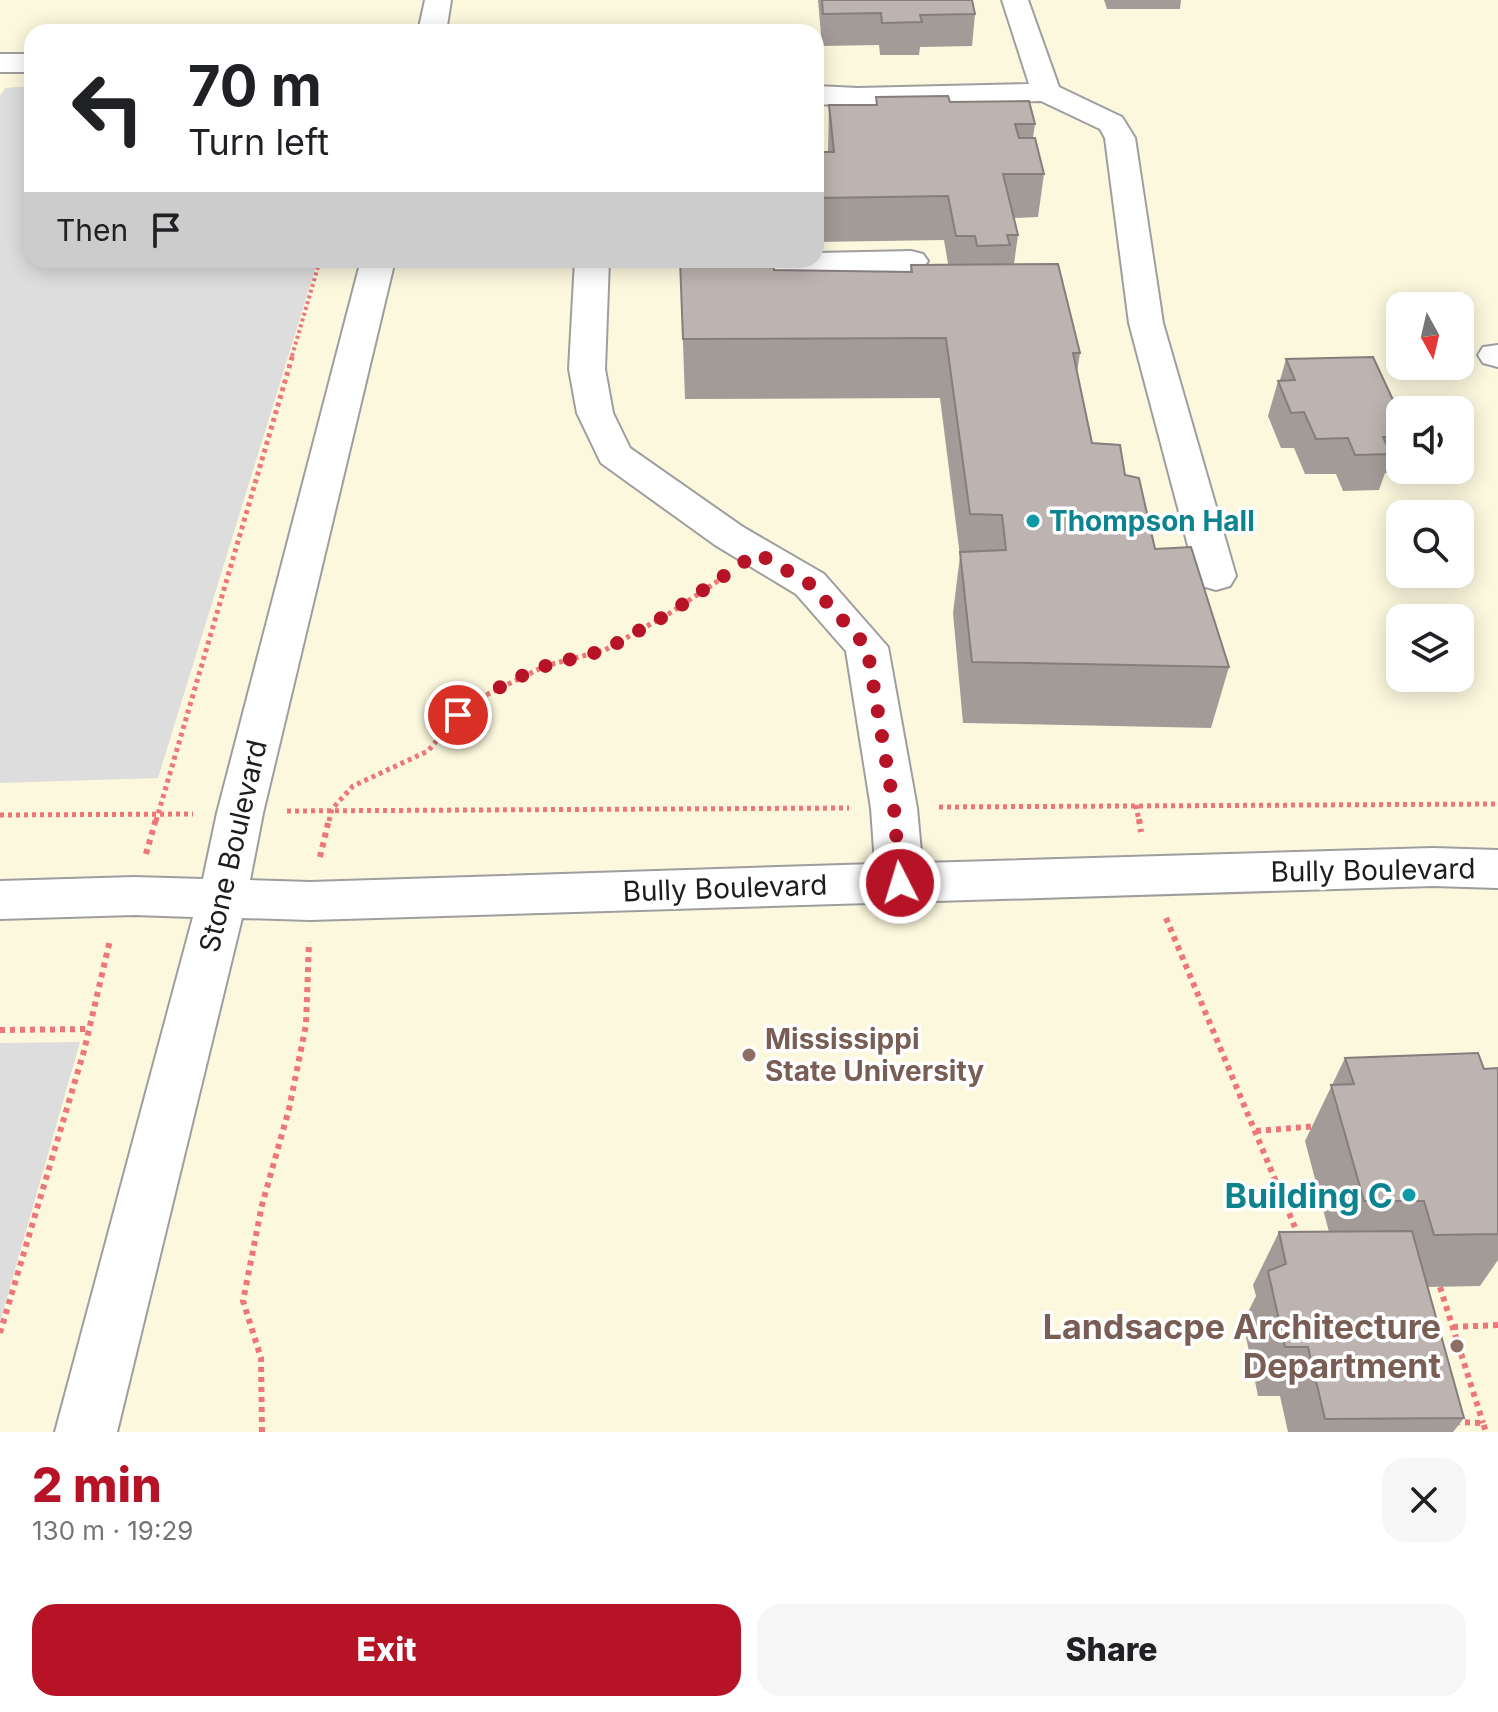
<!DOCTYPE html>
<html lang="en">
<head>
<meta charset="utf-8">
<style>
  body { margin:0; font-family:Inter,sans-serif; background:#f6f6f6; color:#202124; height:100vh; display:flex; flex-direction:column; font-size:30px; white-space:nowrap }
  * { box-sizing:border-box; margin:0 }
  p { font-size:26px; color:#757577 }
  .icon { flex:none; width:44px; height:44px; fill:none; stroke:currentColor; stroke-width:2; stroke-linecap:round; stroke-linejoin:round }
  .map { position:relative; height:1432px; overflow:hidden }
  .panel { display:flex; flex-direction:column; background:#fff; flex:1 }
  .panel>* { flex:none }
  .hud { position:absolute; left:24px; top:24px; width:800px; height:244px; border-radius:24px; box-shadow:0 4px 20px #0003; background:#fff; color:#202124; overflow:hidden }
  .needle { width:52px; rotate:172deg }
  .buttons { position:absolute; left:1386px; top:292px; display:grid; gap:16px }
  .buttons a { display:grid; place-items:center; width:88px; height:88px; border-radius:16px; background:#fff; box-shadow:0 4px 20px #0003; font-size:40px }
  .pin { position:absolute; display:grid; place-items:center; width:68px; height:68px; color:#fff; margin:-34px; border:4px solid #fff; border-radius:50%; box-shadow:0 2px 8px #0007 }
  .me { position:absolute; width:88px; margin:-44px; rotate:355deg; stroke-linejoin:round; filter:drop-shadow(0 0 6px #0008) }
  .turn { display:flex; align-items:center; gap:28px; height:168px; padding:0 32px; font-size:36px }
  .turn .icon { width:104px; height:104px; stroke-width:2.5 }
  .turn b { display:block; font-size:56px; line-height:68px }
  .then { display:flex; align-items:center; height:76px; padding:0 32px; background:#0003; gap:16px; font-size:30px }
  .round { display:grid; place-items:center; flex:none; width:84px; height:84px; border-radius:24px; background:#f6f6f6 }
  .overview { display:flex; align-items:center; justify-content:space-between; height:136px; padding:0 32px }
  h1 { font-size:48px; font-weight:800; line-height:60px; color:#b71327 }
  .action { display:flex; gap:16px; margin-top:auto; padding:16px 32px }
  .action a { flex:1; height:92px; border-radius:24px; background:#b71327; color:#fff; font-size:32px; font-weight:800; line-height:92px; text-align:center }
  .action a+a { background:#f6f6f6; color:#202124 }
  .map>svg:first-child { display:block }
  .education { fill:#fcf8de; fill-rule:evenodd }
  .parking { fill:#ddd }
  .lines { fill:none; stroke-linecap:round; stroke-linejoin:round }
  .minor-casing { stroke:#9e9e9e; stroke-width:4 }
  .path-far2 { stroke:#ec7678; stroke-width:4; stroke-dasharray:3 3; stroke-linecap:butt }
  .path-far1 { stroke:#ec7678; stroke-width:5; stroke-dasharray:4 4; stroke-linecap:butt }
  .path { stroke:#ec7678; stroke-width:6; stroke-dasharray:5 5; stroke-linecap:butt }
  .minor { fill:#fff; fill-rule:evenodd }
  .wall { fill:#a39b98 }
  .building { fill:#bdb4b1; stroke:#847e7c; stroke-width:2 }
  .route { stroke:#b71327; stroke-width:14; stroke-dasharray:0 25.2 }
  .culture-dot { fill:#0f9aa8; stroke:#fff; stroke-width:3 }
  .education-dot { fill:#8d6e63; stroke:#fff; stroke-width:3 }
  .labels { text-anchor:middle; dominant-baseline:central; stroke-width:7; stroke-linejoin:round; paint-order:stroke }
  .culture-label { font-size:28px; font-weight:bold; fill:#0d838f; stroke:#fff; text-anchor:start }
  .street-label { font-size:28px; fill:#1d1d1d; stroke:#fff }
  .education-label { font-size:28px; font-weight:bold; fill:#785e54; stroke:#fff; text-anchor:start }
  .near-culture-label { font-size:34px; font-weight:bold; fill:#0d838f; stroke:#fff; text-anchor:end }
  .near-education-label { font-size:34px; font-weight:bold; fill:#785e54; stroke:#fff; text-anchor:end }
</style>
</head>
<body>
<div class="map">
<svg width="1498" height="1432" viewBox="0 0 1498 1432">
  <rect width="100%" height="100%" fill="#ede9e4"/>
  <!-- education -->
  <path class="education" d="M0 0H1498V1432H0ZM32 32H816V260H32ZM1400 306H1460V366H1400ZM1400 410H1460V470H1400ZM1400 514H1460V574H1400ZM1400 618H1460V678H1400Z"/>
  <!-- parking -->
  <g class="parking">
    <polygon points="32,86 32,260 318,260 158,778 0,783 0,96 5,88"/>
    <polygon points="80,1042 0,1322 0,1043"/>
  </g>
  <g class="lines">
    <defs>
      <g id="minor">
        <polygon points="425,0 451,0 446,32 418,32"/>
        <polygon points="1002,0 1028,0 1059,87 1122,117 1135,138 1163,323 1236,576 1230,586 1216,590 1202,586 1196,576 1129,323 1105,138 1100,129 1041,101 858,106 816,104 816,86 858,88 1029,84"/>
        <rect x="0" y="54" width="32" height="18"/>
        <polygon points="911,251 923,254 928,261 923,268 911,271 771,274 759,271 752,260 816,260 816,253"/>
        <polygon points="361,260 395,260 263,813 250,880 310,882 875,864 871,808 846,651 796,594 715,545 601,463 577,413 569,369 575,260 609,260 605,369 613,413 630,448 743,527 824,574 888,647 917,808 922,863 1433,848 1498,850 1498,888 1433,886 310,920 242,918 117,1432 55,1432 193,917 134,915 0,919 0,881 134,877 203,879 217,813"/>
        <polygon points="1498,345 1498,367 1483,363 1478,355 1483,347"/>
      </g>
    </defs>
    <!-- minor casing -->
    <use href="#minor" class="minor-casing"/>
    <!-- path-far2 -->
    <polyline class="path-far2" points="292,356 320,260"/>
    <!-- path-far1 -->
    <g class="path-far1">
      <polyline points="1136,805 1139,821"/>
      <polyline points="939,807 1498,804"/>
      <polyline points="287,811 849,808"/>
      <polyline points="0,815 193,814"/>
      <polyline points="156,821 293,354"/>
      <polyline points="329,821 332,809 353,786 428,751 458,715 480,698 545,666 605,650 670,613 724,577"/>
    </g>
    <!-- path -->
    <g class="path">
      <polyline points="1139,819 1141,832"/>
      <polyline points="146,854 156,819"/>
      <polyline points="320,857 329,819"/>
      <polyline points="1166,918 1299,1237"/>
      <polyline points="0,1030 90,1029"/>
      <polyline points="1256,1131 1318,1126"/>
      <polyline points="1440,1287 1483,1423"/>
      <polyline points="1453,1327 1498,1325"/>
      <polyline points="0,1333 84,1051 110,940"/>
      <polyline points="1455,1422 1483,1423 1486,1432"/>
      <polyline points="262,1432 261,1358 243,1301 262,1205 289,1109 306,1025 309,942"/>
    </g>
    <!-- minor -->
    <use href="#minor" class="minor"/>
  </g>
  <!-- wall -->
  <g class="wall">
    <polygon points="818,0 972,0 975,14 972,46 920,47 919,55 880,55 879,45 822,46"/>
    <polygon points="1104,0 1181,0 1180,9 1107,9"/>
    <polygon points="876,97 950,102 1035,124 1033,138 1044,174 1038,217 1014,218 1018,235 1014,264 1080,353 1077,373 1092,443 1125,475 1155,549 1229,667 1211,728 963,723 953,613 960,556 940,398 685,399 680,260 774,270 910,272 911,265 948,264 944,240 816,242 816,152 828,152 829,105 876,105"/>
    <polygon points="1286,359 1400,415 1400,466 1398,473 1385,473 1379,490 1343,491 1336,474 1305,474 1294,448 1281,448 1268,416 1278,381 1280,380"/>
    <polygon points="1345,1058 1484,1069 1498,1068 1498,1260 1480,1286 1427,1287 1464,1418 1453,1432 1288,1432 1280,1396 1258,1396 1243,1322 1256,1296 1253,1285 1279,1232 1329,1232 1305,1141"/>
  </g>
  <!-- building -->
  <g class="building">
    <polygon points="822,0 972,0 975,14 920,15 922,22 882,23 881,13 823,14"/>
    <polygon points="948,96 950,102 1029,101 1035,124 1015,124 1019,138 1035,138 1044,174 1003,174 1018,235 1007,235 1010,245 977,246 975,236 956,236 948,196 816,198 816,152 834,152 829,105 877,105 876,97"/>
    <polygon points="680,260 773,260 774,270 912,272 911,265 1058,264 1080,353 1073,353 1092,443 1120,445 1125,475 1139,478 1155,549 1191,547 1229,667 972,662 960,552 1006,550 1002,515 970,514 946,338 683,339"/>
    <polygon points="1373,357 1400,415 1400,437 1383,437 1391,454 1355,455 1348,438 1316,439 1304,412 1291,413 1278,381 1295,380 1286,359"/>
    <polygon points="1478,1053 1484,1069 1498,1068 1498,1234 1434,1235 1424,1201 1364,1201 1331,1085 1354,1084 1345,1058"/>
    <polygon points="1412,1231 1464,1418 1325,1419 1308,1347 1285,1347 1268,1271 1286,1264 1279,1232"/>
  </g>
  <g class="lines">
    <!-- route -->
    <polyline class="route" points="458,715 480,698 519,677 545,666 605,650 670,613 757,553 810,584 867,647 894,808 900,883"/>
  </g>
  <!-- markers -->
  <g class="culture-dot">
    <circle cx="1033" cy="521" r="8"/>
    <circle cx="1409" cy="1195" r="8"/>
  </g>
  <g class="education-dot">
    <circle cx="749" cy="1055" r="8"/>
    <circle cx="1457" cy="1346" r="8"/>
  </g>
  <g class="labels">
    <!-- culture labels -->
    <g class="culture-label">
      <text x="1049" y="521">Thompson Hall</text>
    </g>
    <!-- street labels -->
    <g class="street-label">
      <text transform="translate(233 846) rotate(-77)">Stone Boulevard</text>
      <text transform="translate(1373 870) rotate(-1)">Bully Boulevard</text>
      <text transform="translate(725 888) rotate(-2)">Bully Boulevard</text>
    </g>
    <!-- education labels -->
    <g class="education-label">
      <text x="765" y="1039">Mississippi<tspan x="765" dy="32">State University</tspan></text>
    </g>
    <!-- near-culture labels -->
    <g class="near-culture-label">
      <text x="1393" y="1195">Building C</text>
    </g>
    <!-- near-education labels -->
    <g class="near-education-label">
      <text x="1441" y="1326">Landsacpe Architecture<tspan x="1441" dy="39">Department</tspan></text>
    </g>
  </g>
</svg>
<div class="buttons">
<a><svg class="needle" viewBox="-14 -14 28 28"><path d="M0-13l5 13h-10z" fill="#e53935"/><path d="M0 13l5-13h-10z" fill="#757577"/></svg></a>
<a><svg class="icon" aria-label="sound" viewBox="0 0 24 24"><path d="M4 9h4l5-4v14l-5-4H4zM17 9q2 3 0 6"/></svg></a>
<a><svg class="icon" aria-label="search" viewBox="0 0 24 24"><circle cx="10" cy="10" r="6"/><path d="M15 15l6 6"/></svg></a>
<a><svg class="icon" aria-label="layers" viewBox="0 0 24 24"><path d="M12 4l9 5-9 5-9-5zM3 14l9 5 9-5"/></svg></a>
</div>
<div class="pin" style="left:458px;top:715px;background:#d93025"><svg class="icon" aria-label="arrive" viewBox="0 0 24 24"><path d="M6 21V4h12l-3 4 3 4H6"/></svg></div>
<svg class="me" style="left:900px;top:883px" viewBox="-20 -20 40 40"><circle r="17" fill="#b71327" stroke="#fff" stroke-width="3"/><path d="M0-11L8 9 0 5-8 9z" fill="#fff"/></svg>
<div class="hud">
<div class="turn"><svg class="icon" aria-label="left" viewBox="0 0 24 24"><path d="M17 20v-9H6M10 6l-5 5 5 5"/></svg><div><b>70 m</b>Turn left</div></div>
<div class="then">Then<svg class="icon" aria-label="arrive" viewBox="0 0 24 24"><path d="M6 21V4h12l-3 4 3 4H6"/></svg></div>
</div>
</div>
<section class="panel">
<div class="overview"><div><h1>2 min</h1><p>130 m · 19:29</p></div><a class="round"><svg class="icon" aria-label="close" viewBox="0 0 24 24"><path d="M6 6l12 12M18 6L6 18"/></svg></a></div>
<div class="action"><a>Exit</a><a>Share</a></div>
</section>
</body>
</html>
